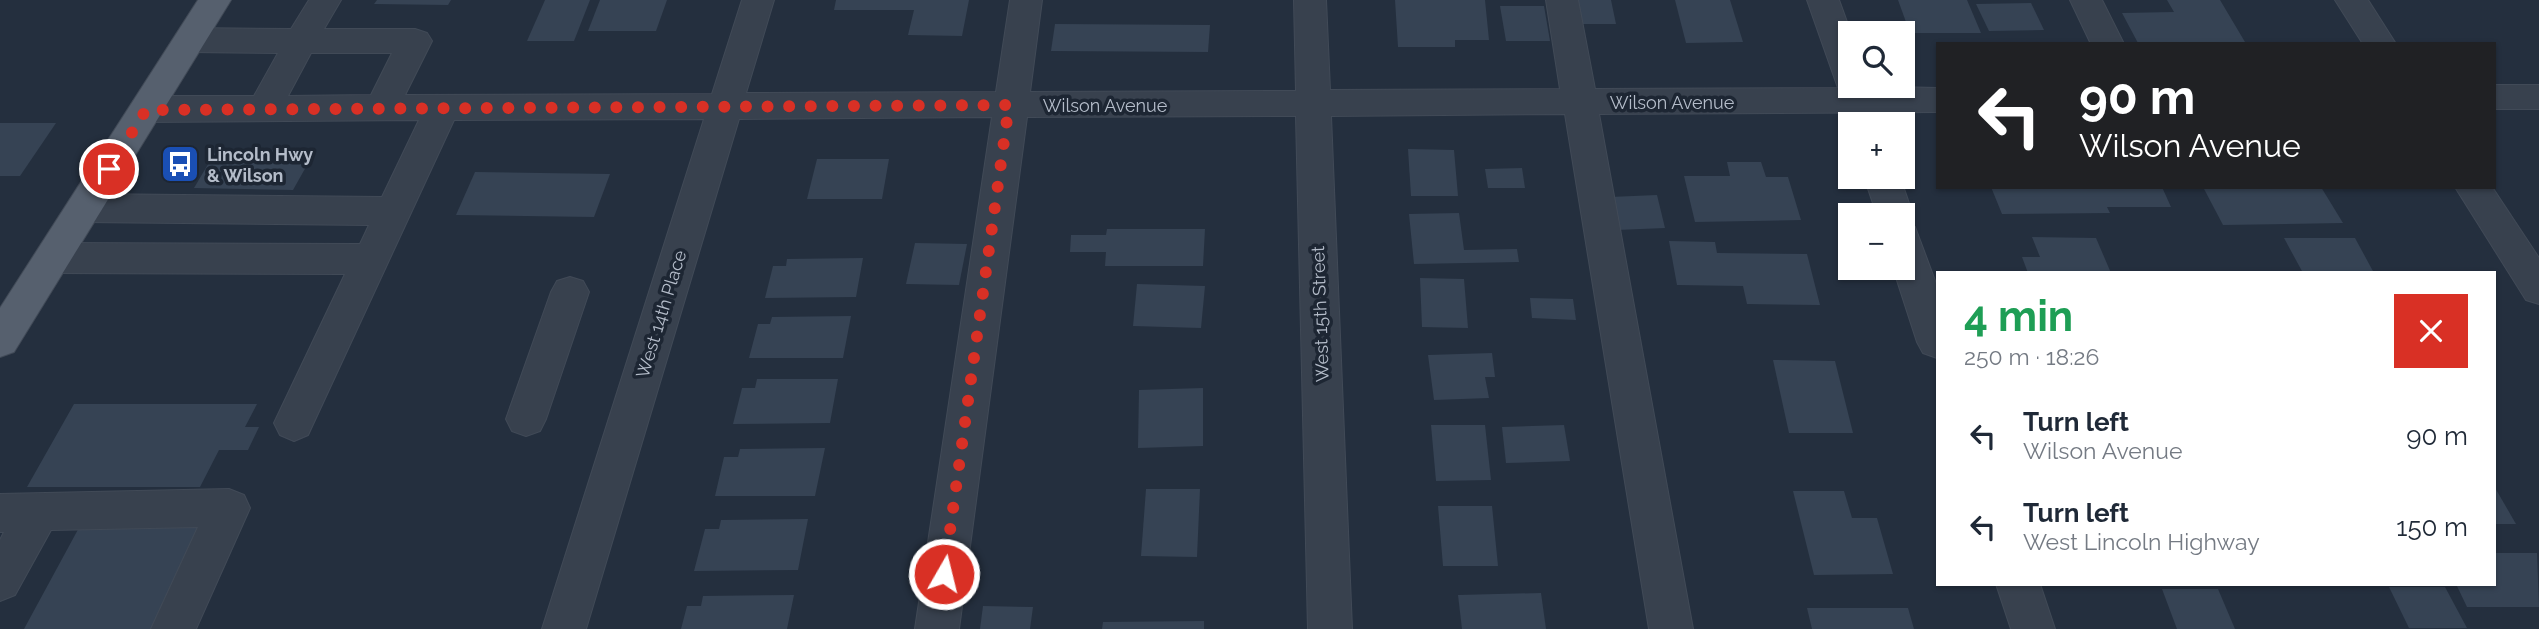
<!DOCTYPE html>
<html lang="en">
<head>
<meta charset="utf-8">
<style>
  body { margin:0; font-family:Raleway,sans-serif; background:#f2f2f3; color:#1f2937; height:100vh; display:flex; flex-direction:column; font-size:26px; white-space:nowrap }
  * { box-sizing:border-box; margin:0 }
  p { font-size:23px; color:#747a83 }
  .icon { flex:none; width:38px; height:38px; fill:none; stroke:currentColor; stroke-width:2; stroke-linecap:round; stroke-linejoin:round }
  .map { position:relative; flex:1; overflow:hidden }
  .sheet { position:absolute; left:1936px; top:271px; width:560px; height:315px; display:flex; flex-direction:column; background:#fff; border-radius:0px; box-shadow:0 2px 5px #0004 }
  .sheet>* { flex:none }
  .banner { position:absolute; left:1936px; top:42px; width:560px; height:147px; border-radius:0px; box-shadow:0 2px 5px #0004; background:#202124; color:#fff; overflow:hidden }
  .controls { position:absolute; left:1838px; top:21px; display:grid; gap:14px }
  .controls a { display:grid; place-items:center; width:77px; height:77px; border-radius:0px; background:#fff; box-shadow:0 2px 5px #0004; font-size:35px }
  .pin { position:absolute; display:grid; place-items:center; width:60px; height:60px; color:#fff; margin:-30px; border:4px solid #fff; border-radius:50%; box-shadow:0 2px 7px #0007 }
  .me { position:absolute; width:77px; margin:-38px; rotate:8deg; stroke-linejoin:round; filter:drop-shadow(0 0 5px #0008) }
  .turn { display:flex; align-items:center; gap:24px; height:147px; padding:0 28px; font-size:32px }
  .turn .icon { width:91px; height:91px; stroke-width:2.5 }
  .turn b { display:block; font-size:49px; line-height:60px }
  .round { display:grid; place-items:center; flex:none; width:74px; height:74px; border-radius:0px; background:#f2f2f3 }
  .overview { display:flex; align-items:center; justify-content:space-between; height:119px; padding:0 28px }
  h1 { font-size:42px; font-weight:700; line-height:52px; color:#1e9e55 }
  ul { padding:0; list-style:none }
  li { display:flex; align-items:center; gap:21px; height:91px; padding:0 28px }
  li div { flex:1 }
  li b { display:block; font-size:26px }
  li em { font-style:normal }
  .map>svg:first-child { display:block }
  .building { fill:#364354 }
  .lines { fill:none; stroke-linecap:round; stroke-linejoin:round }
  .minor-casing { stroke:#414a57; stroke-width:2 }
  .major-casing { stroke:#414a57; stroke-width:2 }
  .minor { fill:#38414e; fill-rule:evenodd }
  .major { fill:#56606e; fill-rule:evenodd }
  .route { stroke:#d93025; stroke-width:12; stroke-dasharray:0 21.6 }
  .labels { text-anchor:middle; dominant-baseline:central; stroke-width:7; stroke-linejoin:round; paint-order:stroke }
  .street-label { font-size:18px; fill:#b4bcc9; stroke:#1d2633 }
  .poi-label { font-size:18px; font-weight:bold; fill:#b4bcc9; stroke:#1d2633; text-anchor:start }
</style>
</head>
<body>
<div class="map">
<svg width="2539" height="629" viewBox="0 0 2539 629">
  <rect width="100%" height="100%" fill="#242f3e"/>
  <!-- building -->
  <g class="building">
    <polygon points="377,0 451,0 448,5 374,4"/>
    <polygon points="545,0 590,0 574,41 527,41"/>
    <polygon points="600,0 667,0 656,31 588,31"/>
    <polygon points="836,0 969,0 962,36 908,35 914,10 834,10"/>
    <polygon points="1395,0 1485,0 1489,40 1455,40 1455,47 1398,47"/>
    <polygon points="1570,0 1611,0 1616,24 1576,24"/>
    <polygon points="1675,0 1730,0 1743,42 1686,43"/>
    <polygon points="1898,0 1967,0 1981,33 1910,33"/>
    <polygon points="2167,0 2220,0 2245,42 2138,43 2122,13 2174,12"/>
    <polygon points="2031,3 2044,30 1989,31 1976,4"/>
    <polygon points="1500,6 1544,6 1550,41 1506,41"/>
    <polygon points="1055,24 1210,25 1208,52 1051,51"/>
    <polygon points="0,123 56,123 20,176 0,176"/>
    <polygon points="217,149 315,151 293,190 194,188"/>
    <polygon points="1408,149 1454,150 1458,196 1411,196"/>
    <polygon points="817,159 889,159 882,199 807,199"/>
    <polygon points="1727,162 1761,162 1766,177 1788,177 1801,220 1695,222 1684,176 1730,176"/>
    <polygon points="1522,168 1525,188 1488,188 1485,169"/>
    <polygon points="475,172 610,174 594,217 456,215"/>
    <polygon points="1991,187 2162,187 2171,207 2107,207 2110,213 2002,214"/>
    <polygon points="2203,187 2321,187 2343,223 2223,225"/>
    <polygon points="1657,195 1665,228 1617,230 1610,197"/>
    <polygon points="1459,213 1464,250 1517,249 1519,262 1414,264 1409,214"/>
    <polygon points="1107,229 1205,229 1203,266 1105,266 1106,252 1070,252 1071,235 1106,235"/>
    <polygon points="2032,237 2096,238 2111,273 2028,273 2022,257 2040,257"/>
    <polygon points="2284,238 2355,238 2374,273 2303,273"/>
    <polygon points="1669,241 1715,242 1717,253 1807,254 1820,305 1747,304 1743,286 1677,285"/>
    <polygon points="915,243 967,244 959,285 906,284"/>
    <polygon points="863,258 856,297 765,298 773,266 786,266 787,259"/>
    <polygon points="1420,278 1464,279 1468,328 1422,327"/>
    <polygon points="1137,284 1205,286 1201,328 1133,326"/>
    <polygon points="1530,298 1573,299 1576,320 1532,318"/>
    <polygon points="851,316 843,358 749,358 758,324 770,324 772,317"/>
    <polygon points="1492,353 1495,377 1485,377 1489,398 1434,400 1428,355"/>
    <polygon points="1773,360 1835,361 1853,433 1789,433"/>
    <polygon points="757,379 838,379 830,423 733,424 742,388 755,388"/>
    <polygon points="1203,388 1203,446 1138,448 1139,390"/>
    <polygon points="74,404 257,404 245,427 259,427 248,450 219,450 200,487 27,487"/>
    <polygon points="1431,425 1485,425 1491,480 1436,481"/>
    <polygon points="1564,425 1570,461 1506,463 1502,427"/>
    <polygon points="825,448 815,496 715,496 724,457 738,457 740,449"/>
    <polygon points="2494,486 2516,524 2494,524"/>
    <polygon points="1146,489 1200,489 1197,557 1141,556"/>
    <polygon points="1793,491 1844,491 1852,518 1877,518 1893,574 1814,575"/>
    <polygon points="1438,506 1492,506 1498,566 1443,566"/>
    <polygon points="808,519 798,570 694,571 705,529 719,529 721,520"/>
    <polygon points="81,524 207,524 156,629 24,629"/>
    <polygon points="2494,553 2537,553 2539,607 2467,607 2456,584 2494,584"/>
    <polygon points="2389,587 2445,587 2467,628 2409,628"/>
    <polygon points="2162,589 2218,589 2235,629 2177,629"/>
    <polygon points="1541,593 1546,629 1462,629 1458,595"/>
    <polygon points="794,595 787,629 681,629 687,606 701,606 703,596"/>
    <polygon points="983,606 1033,607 1030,629 980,629"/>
    <polygon points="1807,608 1908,608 1914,629 1812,629"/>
    <polygon points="1204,621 1204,629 1102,629 1103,622"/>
  </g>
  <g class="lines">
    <defs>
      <g id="minor">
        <path d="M309 0H341L324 29H415L427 33 432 41 405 95 712 94 742 0H774L746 93 996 92 1010 0H1042L1030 92 1296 91 1294 0H1326L1330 90 1560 89 1546 0H1578L1595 89 1838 88 1807 0H1839L1851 33 1850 86 1937 88V112L1599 114 1693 629H1649L1565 114 1331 116 1352 629H1308L1296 116 1027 117 959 629H915L992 117 739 119 586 629H542L704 119 454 120 308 435 294 441 280 435 274 423 345 274 53 273 40 269 34 258 40 247 53 243 360 244 369 225 84 222 71 218 66 208 71 198 84 194 382 197 419 120 146 122 134 118 129 109 134 100 146 96H254L278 53 190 52 178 48 173 40 178 32 190 28 291 29ZM311 53H392L371 95 288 96Z"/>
        <polygon points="2070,0 2102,0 2124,44 2091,44"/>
        <polygon points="2335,0 2368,0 2396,44 2363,44"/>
        <rect x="2494" y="85" width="45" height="24"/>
        <polygon points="1864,177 1900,177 1913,215 1908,224 1915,227 1937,286 1937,358 1923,353 1917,342 1893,268 1902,268 1902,215 1877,215"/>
        <polygon points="2455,187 2492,187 2539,258 2539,304 2526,300"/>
        <polygon points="570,277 583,281 589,292 546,419 540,431 526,436 512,431 506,419 551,292 557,281"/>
        <polygon points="229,489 244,495 250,508 196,629 151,629 198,527 51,530 15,595 0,601 0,540 4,532 0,532 0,494"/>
        <polygon points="1996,584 2040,584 2055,629 2011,629"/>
      </g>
      <polygon id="major" points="198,0 231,0 14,352 0,357 0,308"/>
    </defs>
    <!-- minor casing -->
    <use href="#minor" class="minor-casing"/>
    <!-- major casing -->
    <use href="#major" class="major-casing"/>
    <!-- minor -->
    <use href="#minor" class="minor"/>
    <!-- major -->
    <use href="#major" class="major"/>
  </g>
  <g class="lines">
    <!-- route -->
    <polyline class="route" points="109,169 146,110 1009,105 944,574"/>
  </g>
  <!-- icons -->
  <defs>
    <symbol id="bus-square" viewBox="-11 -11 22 22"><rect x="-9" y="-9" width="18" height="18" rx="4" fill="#1a4fb4" stroke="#1d2633"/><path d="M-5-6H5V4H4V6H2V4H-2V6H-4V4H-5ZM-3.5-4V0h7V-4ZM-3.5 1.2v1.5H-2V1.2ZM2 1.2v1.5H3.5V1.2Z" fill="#fff"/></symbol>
  </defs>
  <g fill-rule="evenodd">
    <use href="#bus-square" x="158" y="142" width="44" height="44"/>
  </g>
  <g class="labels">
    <!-- street labels -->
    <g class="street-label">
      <text x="1672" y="102">Wilson Avenue</text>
      <text x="1105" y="105">Wilson Avenue</text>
      <text transform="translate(661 314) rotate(-73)">West 14th Place</text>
      <text transform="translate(1320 314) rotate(-92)">West 15th Street</text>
    </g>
    <!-- poi labels -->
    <g class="poi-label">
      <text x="207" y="154">Lincoln Hwy<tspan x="207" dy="21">&amp; Wilson</tspan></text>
    </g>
  </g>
</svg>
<div class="controls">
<a><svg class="icon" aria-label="search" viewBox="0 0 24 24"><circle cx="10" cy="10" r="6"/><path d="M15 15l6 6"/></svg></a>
<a>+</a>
<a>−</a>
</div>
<div class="pin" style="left:109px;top:169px;background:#d93025"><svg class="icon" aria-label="arrive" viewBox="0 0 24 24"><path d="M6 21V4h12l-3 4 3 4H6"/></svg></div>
<svg class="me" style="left:944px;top:574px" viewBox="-20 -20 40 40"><circle r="17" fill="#d93025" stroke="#fff" stroke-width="3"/><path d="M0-11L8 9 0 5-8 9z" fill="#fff"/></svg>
<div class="banner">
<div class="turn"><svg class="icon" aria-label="left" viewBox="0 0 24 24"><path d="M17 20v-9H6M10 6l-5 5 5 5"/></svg><div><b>90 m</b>Wilson Avenue</div></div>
</div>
<section class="sheet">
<div class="overview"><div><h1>4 min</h1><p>250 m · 18:26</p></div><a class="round" style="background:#d93025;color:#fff"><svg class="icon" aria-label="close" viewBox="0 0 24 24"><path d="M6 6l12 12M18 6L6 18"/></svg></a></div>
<ul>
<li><svg class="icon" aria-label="left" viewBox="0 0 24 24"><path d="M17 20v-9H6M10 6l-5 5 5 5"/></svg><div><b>Turn left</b><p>Wilson Avenue</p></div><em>90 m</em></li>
<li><svg class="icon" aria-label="left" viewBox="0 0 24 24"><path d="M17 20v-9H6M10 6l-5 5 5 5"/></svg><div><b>Turn left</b><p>West Lincoln Highway</p></div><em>150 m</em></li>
</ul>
</section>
</div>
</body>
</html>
